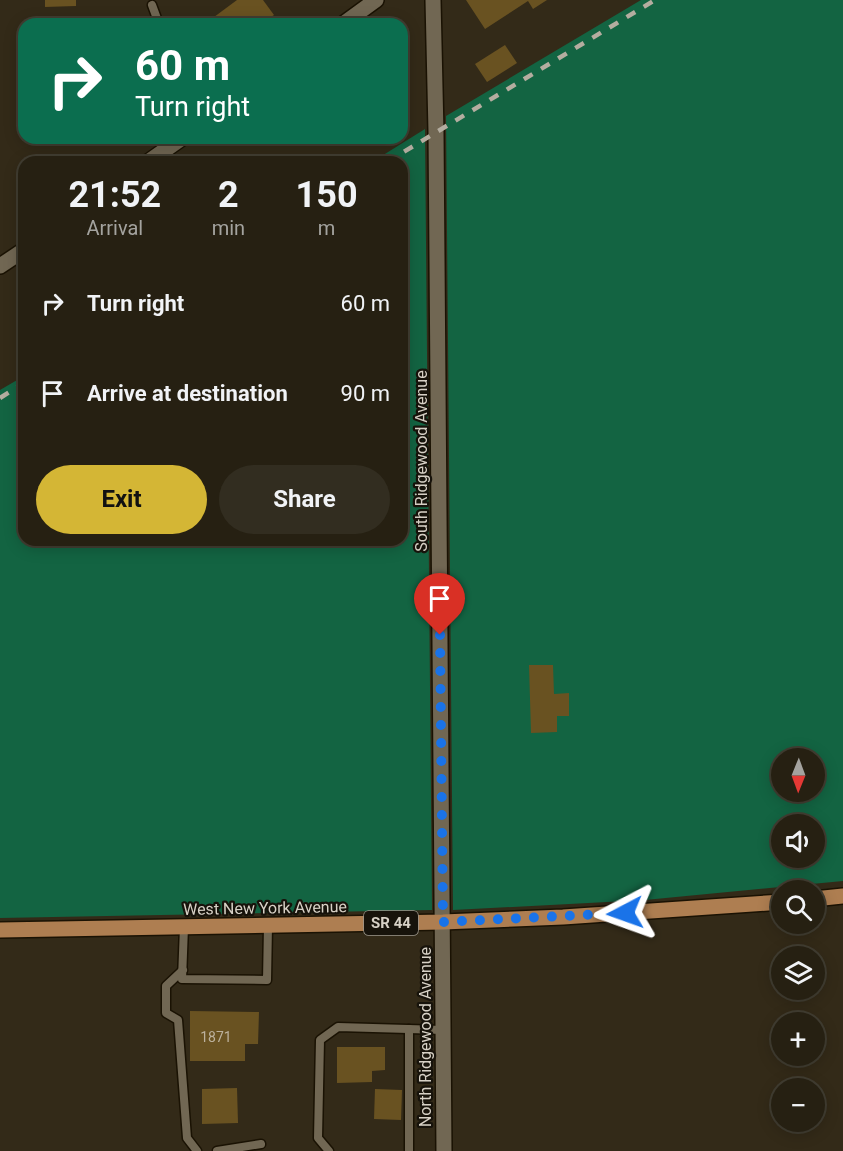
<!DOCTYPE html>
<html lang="en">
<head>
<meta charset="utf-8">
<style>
  body { margin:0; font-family:Roboto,sans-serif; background:#322d20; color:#f1f3f6; height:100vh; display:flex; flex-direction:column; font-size:22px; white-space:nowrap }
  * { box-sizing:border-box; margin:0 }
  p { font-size:20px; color:#a4a39f }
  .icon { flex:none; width:33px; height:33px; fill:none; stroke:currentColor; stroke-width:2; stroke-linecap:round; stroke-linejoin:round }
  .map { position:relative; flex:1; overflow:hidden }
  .drawer { position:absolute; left:18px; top:156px; width:390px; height:390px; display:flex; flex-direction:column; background:#262012; border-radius:18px; box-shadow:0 3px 15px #0003,0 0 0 2px #423e32 }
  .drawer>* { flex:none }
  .top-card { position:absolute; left:18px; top:18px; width:390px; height:126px; border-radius:18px; box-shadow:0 3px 15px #0003,0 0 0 2px #423e32; background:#0b6e4f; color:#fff; overflow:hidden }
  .needle { width:39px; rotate:181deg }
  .fabs { position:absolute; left:771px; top:748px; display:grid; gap:12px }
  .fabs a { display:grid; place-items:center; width:54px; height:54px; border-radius:50%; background:#262012; box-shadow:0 3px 15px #0003,0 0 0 2px #423e32; font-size:30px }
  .pin { position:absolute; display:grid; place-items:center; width:51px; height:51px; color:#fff; margin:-62px -26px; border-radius:50% 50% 50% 0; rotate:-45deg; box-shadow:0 0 6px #0007 }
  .pin .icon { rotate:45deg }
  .me { position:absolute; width:66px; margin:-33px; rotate:266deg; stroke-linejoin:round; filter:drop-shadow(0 0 4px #0008) }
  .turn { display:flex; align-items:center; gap:21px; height:126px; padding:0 18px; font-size:27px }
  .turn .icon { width:78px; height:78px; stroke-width:2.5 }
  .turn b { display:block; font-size:42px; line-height:51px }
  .eta { display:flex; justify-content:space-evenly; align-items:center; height:102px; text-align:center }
  .eta b { font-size:36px; font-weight:700; line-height:42px }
  .cta { display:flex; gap:12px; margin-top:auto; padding:12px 18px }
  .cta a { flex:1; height:69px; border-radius:36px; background:#d4b635; color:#111; font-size:24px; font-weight:700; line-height:69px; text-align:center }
  .cta a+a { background:#322d20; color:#f1f3f6 }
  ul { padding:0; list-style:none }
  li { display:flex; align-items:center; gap:18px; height:90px; padding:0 18px }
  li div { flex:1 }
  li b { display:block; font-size:22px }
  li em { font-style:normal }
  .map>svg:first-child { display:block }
  .green { fill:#136442; fill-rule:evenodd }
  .building { fill:#695221 }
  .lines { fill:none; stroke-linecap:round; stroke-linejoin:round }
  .service-casing { stroke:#1a1203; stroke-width:11 }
  .tertiary-casing { stroke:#1a1203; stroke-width:18 }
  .primary-casing { stroke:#1a1203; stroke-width:18 }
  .service { stroke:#716753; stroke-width:8 }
  .tertiary { stroke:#716753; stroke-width:15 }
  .primary { stroke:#ae7e51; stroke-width:15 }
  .rail { stroke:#b4ada0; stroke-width:4.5; stroke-dasharray:10 10; stroke-linecap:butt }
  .route { stroke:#1a73e8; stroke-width:10; stroke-dasharray:0 18 }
  .labels { text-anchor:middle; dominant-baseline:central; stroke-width:4.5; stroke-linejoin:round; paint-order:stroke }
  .number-label { font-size:14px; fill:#bcb19d }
  .shield { fill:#17130b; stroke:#9d988e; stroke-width:1.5 }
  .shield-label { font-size:15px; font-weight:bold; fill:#d7d1c6 }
  .street-label { font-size:16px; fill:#d7d1c6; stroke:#17130b }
</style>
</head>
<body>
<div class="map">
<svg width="843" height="1151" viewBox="0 0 843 1151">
  <rect width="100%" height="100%" fill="#332a18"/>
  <!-- green -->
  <g class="green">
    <path d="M641 0H843V881L645 900 453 910 446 116ZM782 759H814V792H782ZM782 825H814V858H782Z"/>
    <polygon points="425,129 432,910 0,918 0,390 24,376 24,540 402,540 402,162 372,162"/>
  </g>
  <!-- building -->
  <g class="building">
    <polygon points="45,0 76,0 76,6 45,7"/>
    <polygon points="237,0 263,0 274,15 261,24 214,24 210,20"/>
    <polygon points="466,0 547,0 533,9 528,1 485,29"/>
    <polygon points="505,45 517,63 487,82 475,64"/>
    <polygon points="529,665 553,665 554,694 569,693 569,716 557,716 557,732 531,733"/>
    <polygon points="190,1011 259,1012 258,1044 245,1044 245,1061 190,1061"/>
    <polygon points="337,1047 385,1047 385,1070 372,1071 372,1082 337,1083"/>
    <polygon points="237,1088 238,1123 202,1124 202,1089"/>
    <polygon points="375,1089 402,1090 401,1120 374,1119"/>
  </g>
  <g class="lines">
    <defs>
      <g id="service">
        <polyline points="152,5 159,24"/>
        <polyline points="184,927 182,979 267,980 268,926"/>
        <polyline points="183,970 166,986 166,1013 178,1020 187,1138 197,1151"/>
        <polyline points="409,1029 409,1151"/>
        <polyline points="217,1151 261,1144"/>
        <polyline points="329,1151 318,1138 320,1040 338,1027 443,1030"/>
      </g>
      <g id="tertiary">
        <polyline points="433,0 436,132 444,1151"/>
        <polyline points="343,24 376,0"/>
        <polyline points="148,162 182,138"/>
        <polyline points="0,266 24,250"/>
      </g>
      <g id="primary">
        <polyline points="814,899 843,896"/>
        <polyline points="0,930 443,922 563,917 782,902"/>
      </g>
    </defs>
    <!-- service casing -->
    <use href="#service" class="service-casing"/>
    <!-- tertiary casing -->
    <use href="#tertiary" class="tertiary-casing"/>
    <!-- primary casing -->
    <use href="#primary" class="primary-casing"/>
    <!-- service -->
    <use href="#service" class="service"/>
    <!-- tertiary -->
    <use href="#tertiary" class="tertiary"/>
    <!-- primary -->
    <use href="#primary" class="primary"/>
    <!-- rail -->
    <g class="rail">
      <polyline points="387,162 655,0"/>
      <polyline points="0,398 24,383"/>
    </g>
  </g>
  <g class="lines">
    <!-- route -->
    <polyline class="route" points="440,635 443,922 625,913"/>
  </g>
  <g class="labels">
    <!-- number labels -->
    <g class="number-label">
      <text x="216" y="1037">1871</text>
    </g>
    <!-- shield labels -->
    <rect class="shield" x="364" y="911" width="54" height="24" rx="4.5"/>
    <g class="shield-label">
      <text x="391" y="923">SR 44</text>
    </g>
    <!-- street labels -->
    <g class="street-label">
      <text transform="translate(421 461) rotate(-90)">South Ridgewood Avenue</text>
      <text transform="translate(265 908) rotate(-1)">West New York Avenue</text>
      <text transform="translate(425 1037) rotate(-90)">North Ridgewood Avenue</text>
    </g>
  </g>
</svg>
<div class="fabs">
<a><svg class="needle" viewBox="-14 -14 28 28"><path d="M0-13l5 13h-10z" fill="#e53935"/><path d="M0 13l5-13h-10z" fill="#a4a39f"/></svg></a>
<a><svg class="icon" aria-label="sound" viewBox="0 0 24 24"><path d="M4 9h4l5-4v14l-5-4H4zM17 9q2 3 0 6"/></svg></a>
<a><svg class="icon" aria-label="search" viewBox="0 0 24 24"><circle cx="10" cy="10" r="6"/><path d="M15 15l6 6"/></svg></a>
<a><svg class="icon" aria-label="layers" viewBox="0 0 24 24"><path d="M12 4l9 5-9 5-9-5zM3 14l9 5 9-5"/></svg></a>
<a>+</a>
<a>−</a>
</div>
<div class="pin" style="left:440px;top:635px;background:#d93025"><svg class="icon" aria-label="arrive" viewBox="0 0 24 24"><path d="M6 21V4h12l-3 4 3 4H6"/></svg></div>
<svg class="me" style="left:625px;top:913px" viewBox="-20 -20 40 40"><path d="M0-17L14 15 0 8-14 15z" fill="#1a73e8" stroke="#fff" stroke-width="4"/></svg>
<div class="top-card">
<div class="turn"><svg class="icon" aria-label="right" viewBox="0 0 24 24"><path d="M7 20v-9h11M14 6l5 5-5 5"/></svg><div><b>60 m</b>Turn right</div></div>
</div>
<section class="drawer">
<div class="eta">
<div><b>21:52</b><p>Arrival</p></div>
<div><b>2</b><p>min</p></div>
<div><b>150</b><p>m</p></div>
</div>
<ul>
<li><svg class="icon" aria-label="right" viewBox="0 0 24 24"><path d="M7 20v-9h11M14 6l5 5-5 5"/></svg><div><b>Turn right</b></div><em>60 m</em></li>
<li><svg class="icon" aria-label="arrive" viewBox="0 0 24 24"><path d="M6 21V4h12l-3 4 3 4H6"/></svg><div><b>Arrive at destination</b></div><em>90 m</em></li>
</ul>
<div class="cta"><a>Exit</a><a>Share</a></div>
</section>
</div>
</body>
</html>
